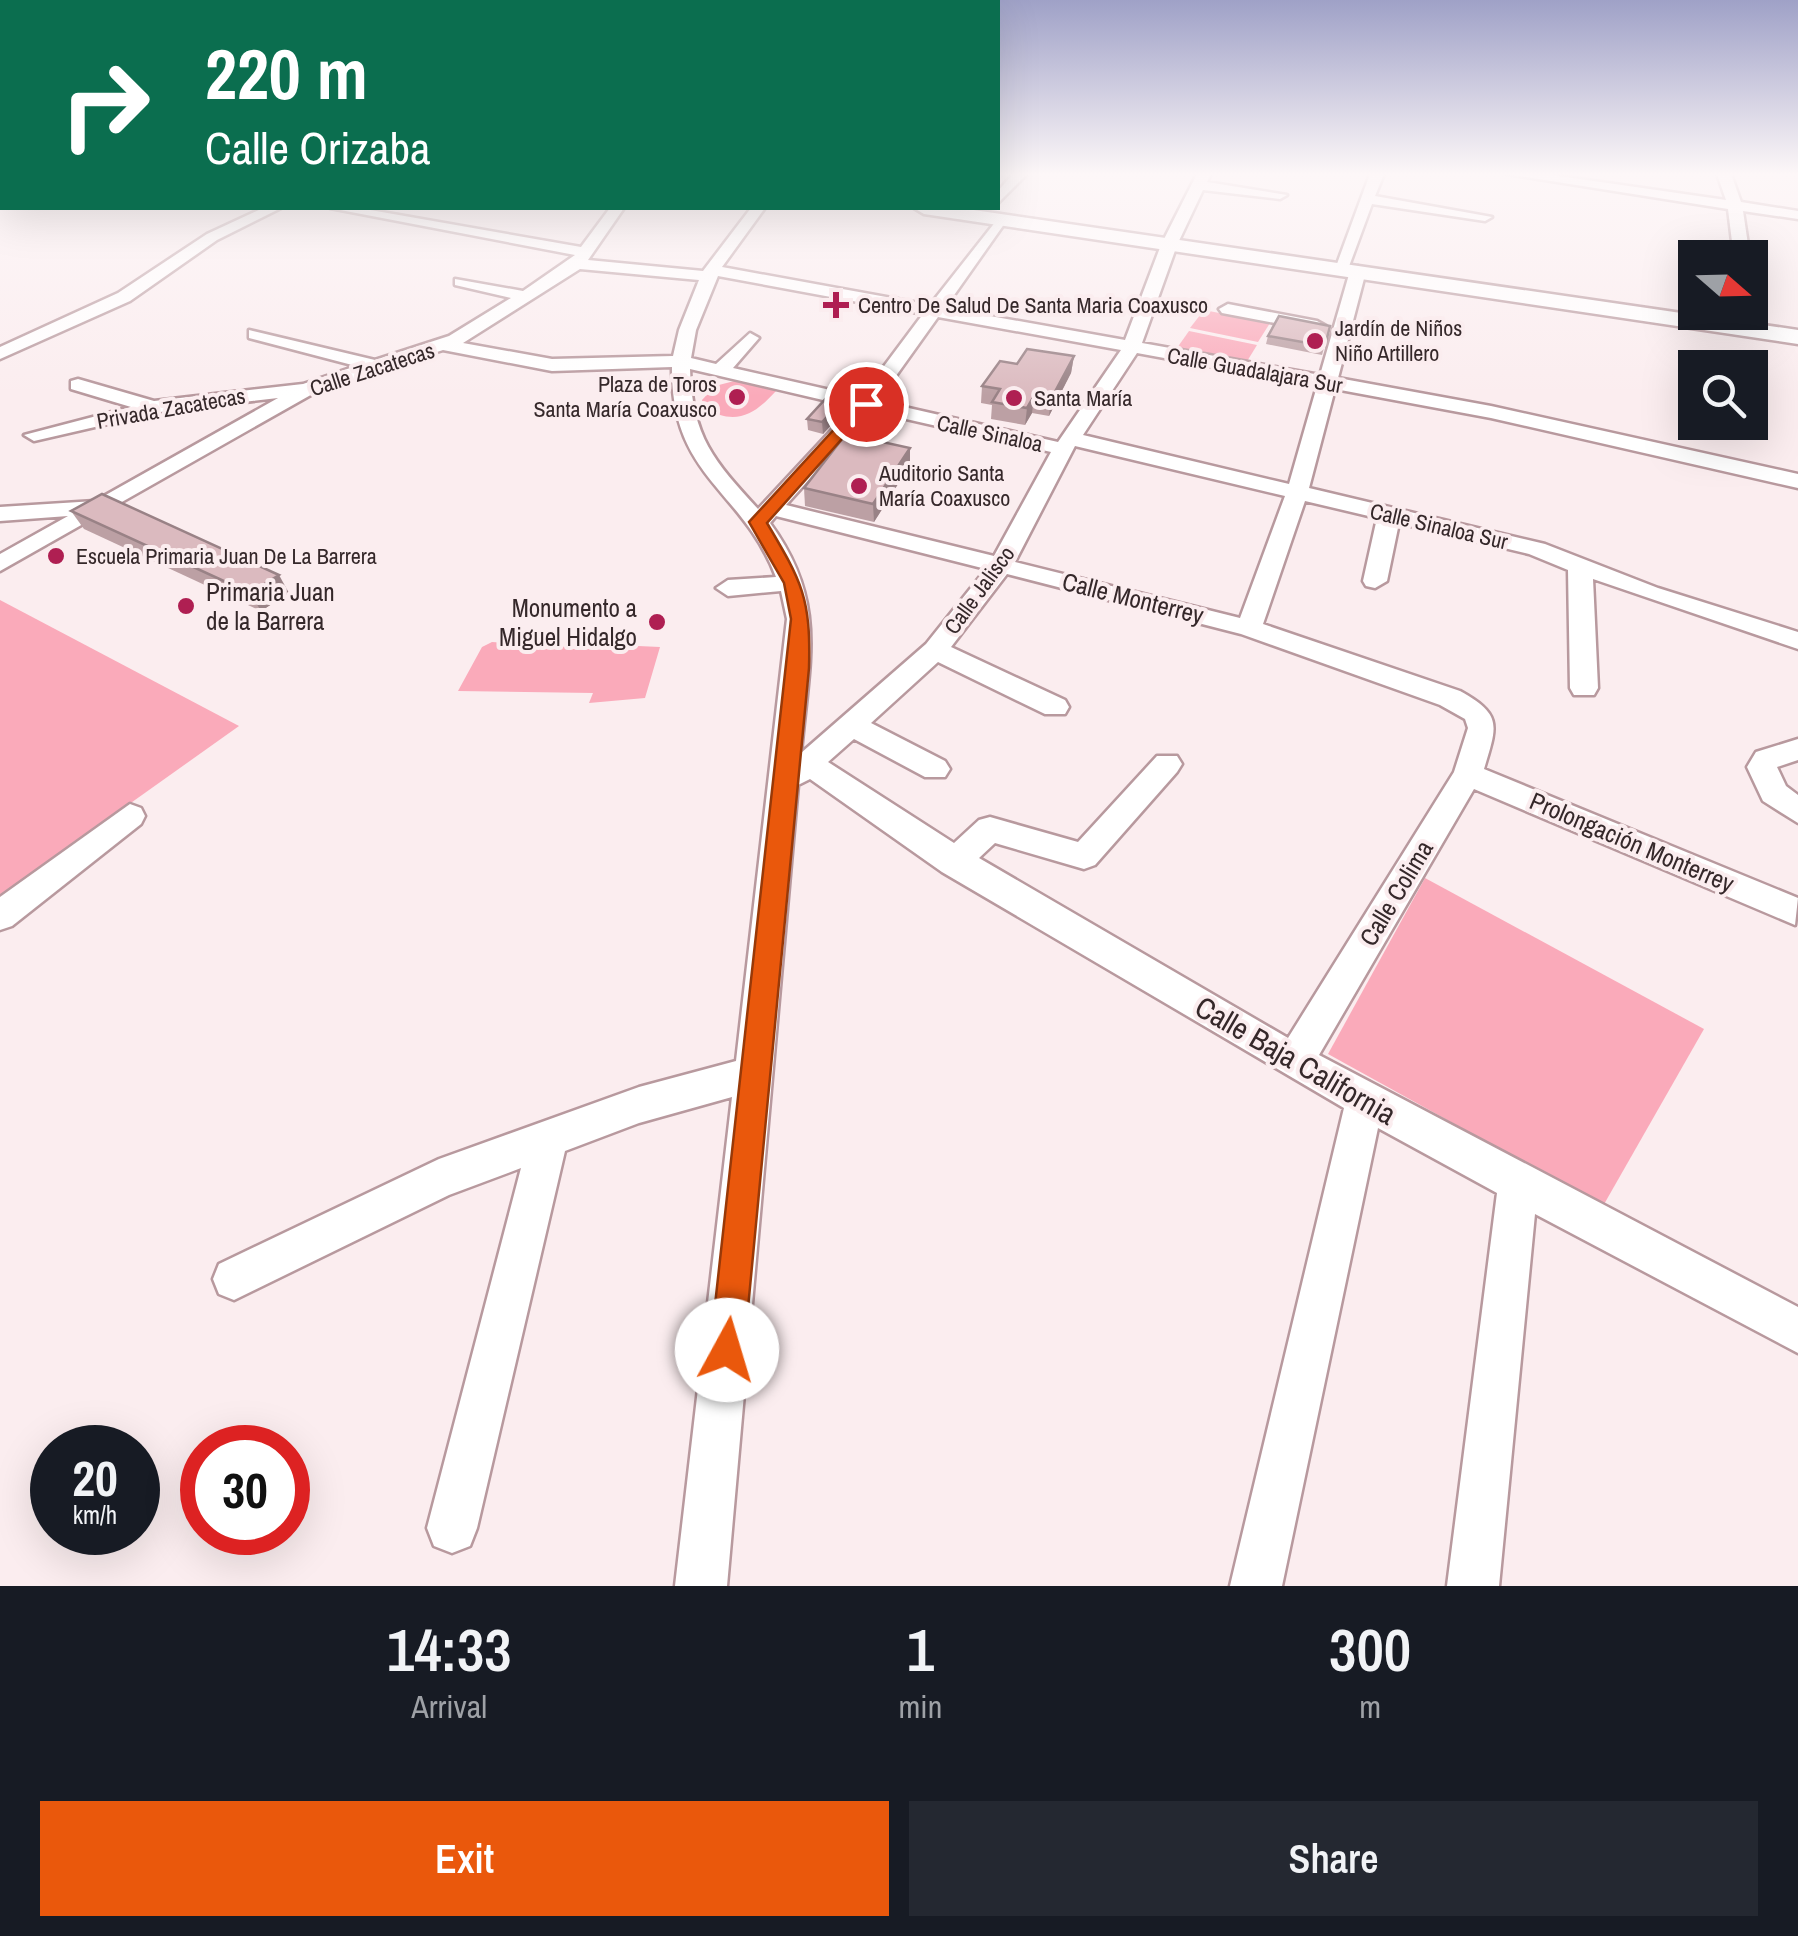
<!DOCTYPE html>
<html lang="en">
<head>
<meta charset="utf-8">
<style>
  body { margin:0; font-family:"Archivo Narrow",sans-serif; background:#242831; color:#f1f3f6; height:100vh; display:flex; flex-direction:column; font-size:38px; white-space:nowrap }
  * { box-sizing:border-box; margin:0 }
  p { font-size:32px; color:#9ea1a6 }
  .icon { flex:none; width:55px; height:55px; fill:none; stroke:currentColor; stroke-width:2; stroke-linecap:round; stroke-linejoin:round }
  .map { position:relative; height:1586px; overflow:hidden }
  .drawer { display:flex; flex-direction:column; background:#171b24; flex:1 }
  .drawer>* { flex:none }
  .guide { position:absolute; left:0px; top:0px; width:1000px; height:210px; box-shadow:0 10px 40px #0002; background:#0b6e4f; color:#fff; overflow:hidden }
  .needle { width:65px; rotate:110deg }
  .buttons { position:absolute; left:1678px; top:240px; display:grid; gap:20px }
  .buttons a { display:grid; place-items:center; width:90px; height:90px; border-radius:0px; background:#171b24; box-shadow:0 10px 40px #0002; font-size:50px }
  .speed { position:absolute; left:30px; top:1425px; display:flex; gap:20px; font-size:50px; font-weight:700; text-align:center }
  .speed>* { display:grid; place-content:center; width:130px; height:130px; border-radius:50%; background:#171b24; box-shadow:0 10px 40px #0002; line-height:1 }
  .speed small { font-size:25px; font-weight:400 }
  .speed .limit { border:15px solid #d22; background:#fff; color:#111 }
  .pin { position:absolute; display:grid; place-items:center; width:85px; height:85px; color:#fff; margin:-42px; border:5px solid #fff; border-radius:50%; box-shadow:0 2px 10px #0007 }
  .me { position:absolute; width:110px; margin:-55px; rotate:6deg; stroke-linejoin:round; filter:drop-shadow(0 0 8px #0008) }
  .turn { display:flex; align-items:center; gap:35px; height:210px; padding:0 40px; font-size:45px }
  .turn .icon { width:130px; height:130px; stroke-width:2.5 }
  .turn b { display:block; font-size:70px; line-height:85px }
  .eta { display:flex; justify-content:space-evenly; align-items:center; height:170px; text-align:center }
  .eta b { font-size:60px; font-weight:600; line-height:70px }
  .cta { display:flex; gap:20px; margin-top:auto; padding:20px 40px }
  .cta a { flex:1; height:115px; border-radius:0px; background:#ea580c; color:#fff; font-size:40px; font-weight:600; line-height:115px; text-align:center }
  .cta a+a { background:#242831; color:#f1f3f6 }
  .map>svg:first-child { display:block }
  .green { fill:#faaaba }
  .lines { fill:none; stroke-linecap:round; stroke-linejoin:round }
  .street-casing { stroke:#b8999e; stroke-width:5 }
  .secondary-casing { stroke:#b8999e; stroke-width:5 }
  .street { fill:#fff; fill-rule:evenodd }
  .secondary { fill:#fff; fill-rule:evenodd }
  .wall { fill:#bca0a4 }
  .shaded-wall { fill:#998286 }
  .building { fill:#dbbabf; stroke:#998286; stroke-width:2.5 }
  .route { fill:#ea580c; stroke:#983908; stroke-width:2.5 }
  .poi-dot { fill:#af1f52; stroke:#fbedef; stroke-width:4 }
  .labels { text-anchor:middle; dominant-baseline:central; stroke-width:8; stroke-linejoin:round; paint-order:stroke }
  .far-poi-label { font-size:22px; fill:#35282a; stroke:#fbedef; text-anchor:start }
  .far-street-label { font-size:22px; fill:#35282a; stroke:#fbedef }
  .poi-label { font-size:25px; fill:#35282a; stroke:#fbedef; text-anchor:start }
  .street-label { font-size:25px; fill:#35282a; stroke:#fbedef }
  .near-street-label { font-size:30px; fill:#35282a; stroke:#fbedef }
</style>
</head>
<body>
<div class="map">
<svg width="1798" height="1586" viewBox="0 0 1798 1586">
  <rect width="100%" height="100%" fill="#fbedef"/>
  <!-- green -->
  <g class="green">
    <polygon points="1204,310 1270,323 1258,342 1190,328"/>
    <polygon points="1189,331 1257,345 1246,363 1177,348"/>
    <path d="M742 379 776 391C754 415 736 426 704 408L702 400 715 386Z"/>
    <polygon points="0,600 239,726 0,896"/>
    <polygon points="492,642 613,650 616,645 660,647 645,698 589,703 593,693 458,691 482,647"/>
    <polygon points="1425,878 1704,1029 1603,1206 1328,1054"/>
  </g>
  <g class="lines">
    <defs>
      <g id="street">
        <polygon points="1013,174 1027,174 998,203 998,191"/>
        <path d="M1197 174H1211L1207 182 1287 195 1280 199 1203 190 1177 245 1142 343 1320 375 1350 271 1358 266 1366 271 1338 378 1491 406 1798 474V488L1491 418 1335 389 1309 488 1545 544 1658 588 1798 632V649L1593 579 1598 688 1594 695H1574L1570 688 1568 570 1529 554 1399 523 1387 581 1375 588 1366 586 1363 581 1377 518 1305 501 1263 624 1460 691C1503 715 1497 725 1484 769L1798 898 1795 925 1474 789 1319 1055 1798 1307V1353L1535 1214 1499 1586H1447L1497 1193 1378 1128 1282 1586H1230L1344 1108 942 872 810 779 798 785 727 1586H675L732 1097 639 1123 565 1151 477 1528 470 1546 452 1553 434 1546 427 1528 521 1168 449 1195 234 1300 219 1294 213 1279 219 1264 439 1159 639 1087 736 1061 787 619 781 591 728 596 716 588 728 580 776 577C742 488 671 478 672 367L552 371 443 350 316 392 0 571V554L68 516 0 521V507L95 501 278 398 160 412 34 441 24 435 131 407 71 389V381L78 379 154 401 303 384 356 366 249 338V330L375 360 449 336 511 298 455 285V279L523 291 575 255 330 208H359L581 247 610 208H624L588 260 703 271 751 208H765L722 267 930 305 1000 216 1007 220 945 308 1125 340 1161 245ZM580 269 699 280 679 330 673 356 552 359 463 343ZM718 276 923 314 861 397 733 368 759 338 750 333 716 364 691 358 696 330ZM938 317 1121 350 1058 442 878 401ZM1137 353 1317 386 1289 484 1083 435ZM690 369 853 407 758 509C714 461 692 437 690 369ZM871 411 1051 452 994 556 786 505ZM1075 446 1285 496 1240 618 1015 562ZM776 516 986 569 926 644 801 753C809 660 828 602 770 523ZM1007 574 1241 634 1440 705 1465 719 1468 728 1454 772 1288 1038 979 858 995 843 1084 869 1095 865 1177 772 1182 764 1177 756H1157L1078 842 990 817 979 820 954 843 828 762 854 739 925 777H945L950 769 945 761 871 723 938 662 1045 714H1065L1069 707 1065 700 951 647Z"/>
        <polygon points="1370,174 1384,174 1375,196 1492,217 1485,221 1372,204 1348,269 1334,272"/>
        <polygon points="1507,174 1545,174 1726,200 1717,174 1731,174 1741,202 1798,211 1798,219 1743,211 1750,258 1734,258 1728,209"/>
        <polygon points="263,208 281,208 217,240 130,301 0,359 0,347 118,293 207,234"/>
        <polygon points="1228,304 1317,321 1326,326 1317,331 1222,313 1219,309"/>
        <polygon points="1722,312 1739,312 1740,332 1728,332"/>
        <polygon points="1798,739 1798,760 1777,767 1786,786 1798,795 1798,823 1763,801 1747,767 1756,752"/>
        <polygon points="130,804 141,808 145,816 141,824 12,926 0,930 0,897"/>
      </g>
      <polygon id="secondary" points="914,208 960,208 1798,330 1798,344 924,214"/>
    </defs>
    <!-- street casing -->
    <use href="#street" class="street-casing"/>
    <!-- secondary casing -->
    <use href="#secondary" class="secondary-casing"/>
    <!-- street -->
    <use href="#street" class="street"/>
    <!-- secondary -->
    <use href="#secondary" class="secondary"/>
  </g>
  <!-- wall -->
  <g class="wall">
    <polygon points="1330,326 1322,355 1266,344 1268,336"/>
    <polygon points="1074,356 1071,373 1049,416 1032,413 1025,425 991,419 992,405 981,403 982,386 1017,364"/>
    <polygon points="845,398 846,409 823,434 808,430 807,419"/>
    <polygon points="910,465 874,522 805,506 804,488"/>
    <polygon points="71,511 289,593 261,611 84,529"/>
  </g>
  <!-- shaded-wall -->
  <g class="shaded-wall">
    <polygon points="1074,356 1071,373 1049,416 1051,399"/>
    <polygon points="1034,396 1032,413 1025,425 1027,408"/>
    <polygon points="845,398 846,409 823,434 822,422"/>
    <polygon points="910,448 910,465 874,522 873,504"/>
    <polygon points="279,575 289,593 261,611 250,593"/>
  </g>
  <!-- building -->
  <g class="building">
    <polygon points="1279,316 1330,326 1325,346 1268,336"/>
    <polygon points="1027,349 1074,356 1051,399 1034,396 1027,408 992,402 1000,389 982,386 1000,361 1017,364"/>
    <polygon points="830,394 845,398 822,422 807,419"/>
    <polygon points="846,434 910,448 873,504 804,488"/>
    <polygon points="102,494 279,575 250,593 71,511"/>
  </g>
  <!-- sky -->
  <linearGradient id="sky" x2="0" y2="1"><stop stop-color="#9fa1c7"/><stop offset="0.44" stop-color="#fdf7f8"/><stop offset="1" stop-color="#fdf7f8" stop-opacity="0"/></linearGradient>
  <rect width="1798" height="396" fill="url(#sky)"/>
  <!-- route -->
  <path class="route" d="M861 400 873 404 767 523C802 582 811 598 809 668L744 1350 739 1362 727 1366 715 1362 710 1350 791 619 784 583 749 522Z"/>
  <!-- markers -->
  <g class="poi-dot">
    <path d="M831 290h10v10h10v10h-10v10h-10v-10h-10v-10h10z"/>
    <circle cx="1315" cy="341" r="10"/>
    <circle cx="737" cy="397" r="10"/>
    <circle cx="1014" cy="398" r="10"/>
    <circle cx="859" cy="486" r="10"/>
    <circle cx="56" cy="556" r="10"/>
    <circle cx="186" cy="606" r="10"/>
    <circle cx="657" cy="622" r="10"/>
  </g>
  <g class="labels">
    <!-- far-poi labels -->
    <g class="far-poi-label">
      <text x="858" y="305">Centro De Salud De Santa Maria Coaxusco</text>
      <text x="1335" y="328">Jardín de Niños<tspan x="1335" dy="25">Niño Artillero</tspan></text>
      <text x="717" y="384" text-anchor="end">Plaza de Toros<tspan x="717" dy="25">Santa María Coaxusco</tspan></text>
      <text x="1034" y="398">Santa María</text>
      <text x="879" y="473">Auditorio Santa<tspan x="879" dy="25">María Coaxusco</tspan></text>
      <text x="76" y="556">Escuela Primaria Juan De La Barrera</text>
    </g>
    <!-- far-street labels -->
    <g class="far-street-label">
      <text transform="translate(372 369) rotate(-18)">Calle Zacatecas</text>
      <text transform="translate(1255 370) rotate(10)">Calle Guadalajara Sur</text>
      <text transform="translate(171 408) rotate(-10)">Privada Zacatecas</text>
      <text transform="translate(990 433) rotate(12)">Calle Sinaloa</text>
      <text transform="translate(1439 526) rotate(13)">Calle Sinaloa Sur</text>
      <text transform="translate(979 590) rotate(-54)">Calle Jalisco</text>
    </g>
    <!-- poi labels -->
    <g class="poi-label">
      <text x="206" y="592">Primaria Juan<tspan x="206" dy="29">de la Barrera</tspan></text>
      <text x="637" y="608" text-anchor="end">Monumento a<tspan x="637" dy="29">Miguel Hidalgo</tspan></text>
    </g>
    <!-- street labels -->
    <g class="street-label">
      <text transform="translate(1133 598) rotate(14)">Calle Monterrey</text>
      <text transform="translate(1632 842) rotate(23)">Prolongación Monterrey</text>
      <text transform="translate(1396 893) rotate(-59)">Calle Colima</text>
    </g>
    <!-- near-street labels -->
    <g class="near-street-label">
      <text transform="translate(1296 1060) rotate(30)">Calle Baja California</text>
    </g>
  </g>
</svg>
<div class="buttons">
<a><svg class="needle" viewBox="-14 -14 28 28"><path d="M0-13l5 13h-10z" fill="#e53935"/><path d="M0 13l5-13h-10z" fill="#9ea1a6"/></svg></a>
<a><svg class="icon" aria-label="search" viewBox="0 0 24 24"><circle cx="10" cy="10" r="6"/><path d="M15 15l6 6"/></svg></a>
</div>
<div class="speed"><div>20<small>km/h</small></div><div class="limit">30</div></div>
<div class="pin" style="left:866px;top:404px;background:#d93025"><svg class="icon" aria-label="arrive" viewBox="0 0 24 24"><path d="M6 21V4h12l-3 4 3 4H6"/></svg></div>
<svg class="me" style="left:727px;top:1350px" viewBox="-20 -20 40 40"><circle r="19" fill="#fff"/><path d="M0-13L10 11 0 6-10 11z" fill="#ea580c"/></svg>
<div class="guide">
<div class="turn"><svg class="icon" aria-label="right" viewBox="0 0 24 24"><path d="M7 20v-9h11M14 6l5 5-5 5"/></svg><div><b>220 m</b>Calle Orizaba</div></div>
</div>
</div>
<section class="drawer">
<div class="eta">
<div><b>14:33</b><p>Arrival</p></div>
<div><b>1</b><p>min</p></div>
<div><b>300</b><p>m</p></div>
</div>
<div class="cta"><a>Exit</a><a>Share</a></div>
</section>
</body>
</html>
